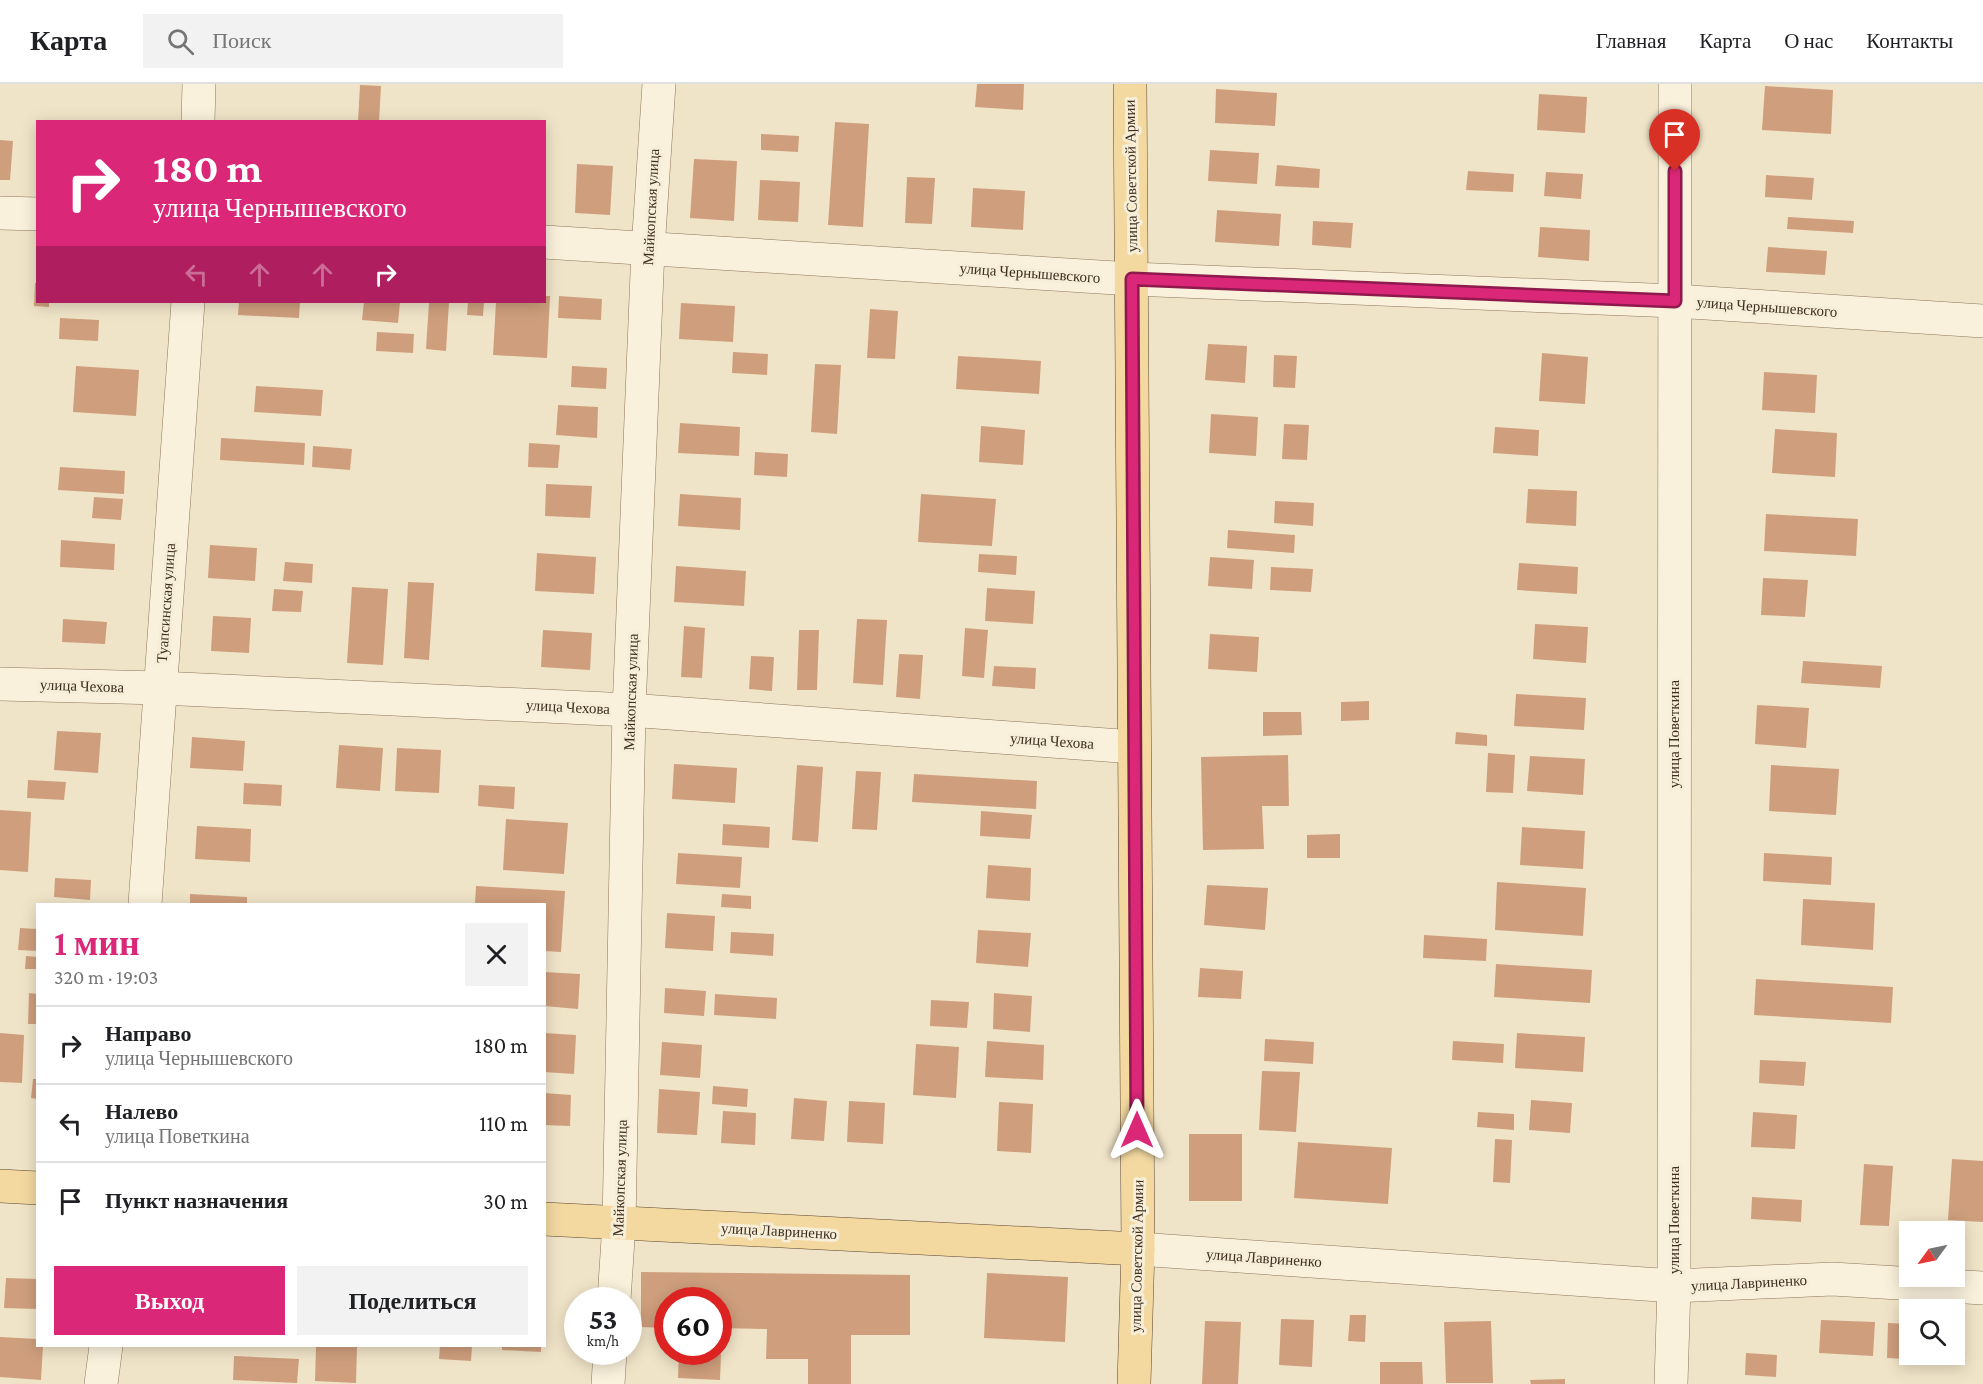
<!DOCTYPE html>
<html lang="ru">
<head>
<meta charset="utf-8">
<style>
  body { margin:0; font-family:"Crimson Pro",serif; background:#f2f2f2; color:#202124; height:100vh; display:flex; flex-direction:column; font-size:22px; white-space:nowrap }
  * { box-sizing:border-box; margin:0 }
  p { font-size:20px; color:#757577 }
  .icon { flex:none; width:33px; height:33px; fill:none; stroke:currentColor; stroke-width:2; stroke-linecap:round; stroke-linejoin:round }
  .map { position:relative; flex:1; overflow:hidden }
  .side { position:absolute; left:36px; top:819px; width:510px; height:444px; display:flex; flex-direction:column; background:#fff; border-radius:0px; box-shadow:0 3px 15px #0003 }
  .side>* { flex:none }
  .guide { position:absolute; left:36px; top:36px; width:510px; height:183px; border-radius:0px; box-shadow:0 3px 15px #0003; background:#db2777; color:#fff; overflow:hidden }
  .needle { width:39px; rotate:237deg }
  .buttons { position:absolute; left:1899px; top:1137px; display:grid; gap:12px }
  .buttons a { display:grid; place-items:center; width:66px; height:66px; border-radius:0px; background:#fff; box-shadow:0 3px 15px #0003; font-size:30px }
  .speed { position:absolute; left:564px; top:1203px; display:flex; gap:12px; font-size:30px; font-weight:700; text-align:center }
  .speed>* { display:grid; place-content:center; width:78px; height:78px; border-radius:50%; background:#fff; box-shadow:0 3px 15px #0003; line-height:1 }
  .speed small { font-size:15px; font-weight:400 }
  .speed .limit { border:9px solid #d22; background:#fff; color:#111 }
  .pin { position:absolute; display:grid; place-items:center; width:51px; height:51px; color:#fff; margin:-62px -26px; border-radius:50% 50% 50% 0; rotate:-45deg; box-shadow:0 0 6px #0007 }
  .pin .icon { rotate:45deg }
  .me { position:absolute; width:66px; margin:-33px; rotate:0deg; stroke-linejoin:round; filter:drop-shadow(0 0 4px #0008) }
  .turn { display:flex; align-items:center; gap:21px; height:126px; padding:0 18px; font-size:27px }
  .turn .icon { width:78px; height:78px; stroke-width:2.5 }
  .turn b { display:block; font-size:42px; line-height:51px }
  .lanes { display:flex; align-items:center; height:57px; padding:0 18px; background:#0003; justify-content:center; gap:30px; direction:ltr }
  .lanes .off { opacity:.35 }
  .round { display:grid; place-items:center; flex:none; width:63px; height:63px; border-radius:0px; background:#f2f2f2 }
  .headline { display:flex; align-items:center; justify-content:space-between; height:102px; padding:0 18px }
  h1 { font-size:36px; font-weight:600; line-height:45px; color:#db2777 }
  .primary-button { display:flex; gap:12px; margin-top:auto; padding:12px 18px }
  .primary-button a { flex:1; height:69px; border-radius:0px; background:#db2777; color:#fff; font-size:24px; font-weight:600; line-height:69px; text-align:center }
  .primary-button a+a { background:#f2f2f2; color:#202124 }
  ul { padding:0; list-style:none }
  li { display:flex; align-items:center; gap:18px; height:78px; padding:0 18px; border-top:2px solid #e0e0e0 }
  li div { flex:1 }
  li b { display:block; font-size:22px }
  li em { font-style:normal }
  header { display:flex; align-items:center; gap:36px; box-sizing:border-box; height:84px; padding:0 30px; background:#fff; border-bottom:2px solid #e0e0e0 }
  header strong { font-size:28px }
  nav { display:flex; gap:33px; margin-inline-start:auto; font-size:21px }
  .search { width:420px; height:54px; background:#f2f2f2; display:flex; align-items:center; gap:15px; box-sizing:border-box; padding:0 21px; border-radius:0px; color:#757577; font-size:22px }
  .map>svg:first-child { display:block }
  .building { fill:#cf9f7d }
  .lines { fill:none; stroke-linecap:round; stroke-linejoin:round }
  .minor-casing { stroke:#8d765c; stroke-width:34 }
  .major-casing { stroke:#5b4430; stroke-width:34 }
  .minor { stroke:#faf1dc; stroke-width:33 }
  .major { stroke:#f3d9a0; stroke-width:33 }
  .route-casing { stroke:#8e194d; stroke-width:15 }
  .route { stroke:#db2777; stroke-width:10 }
  .labels { text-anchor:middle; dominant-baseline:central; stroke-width:6; stroke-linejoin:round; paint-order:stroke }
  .street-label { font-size:15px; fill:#3d2e20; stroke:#f7eed8 }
</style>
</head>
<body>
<header>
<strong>Карта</strong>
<div class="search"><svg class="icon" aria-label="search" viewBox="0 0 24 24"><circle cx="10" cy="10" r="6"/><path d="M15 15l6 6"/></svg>Поиск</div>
<nav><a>Главная</a><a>Карта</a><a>О нас</a><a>Контакты</a></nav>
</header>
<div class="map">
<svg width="1983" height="1300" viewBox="0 0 1983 1300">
  <rect width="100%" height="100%" fill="#f0e4c8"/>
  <!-- building -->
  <g class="building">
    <polygon points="977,0 1024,0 1023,26 975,23"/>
    <polygon points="360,1 381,2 379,38 358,38"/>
    <polygon points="1765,2 1833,6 1831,50 1762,46"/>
    <polygon points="1216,5 1277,9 1275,42 1215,39"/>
    <polygon points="1539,10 1587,13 1585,49 1537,46"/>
    <polygon points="835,38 869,40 863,143 828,141"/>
    <polygon points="761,50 799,52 798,68 761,66"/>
    <polygon points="0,56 13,57 10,96 0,96"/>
    <polygon points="1210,66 1259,69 1257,100 1208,97"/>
    <polygon points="694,75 737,77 734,137 690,134"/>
    <polygon points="577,80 613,82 610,131 575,129"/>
    <polygon points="1277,81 1320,85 1319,104 1275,102"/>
    <polygon points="1468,87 1514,90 1513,108 1466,106"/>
    <polygon points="1546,88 1583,90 1581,115 1544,112"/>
    <polygon points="1766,91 1814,94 1812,116 1765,113"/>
    <polygon points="907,93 935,94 932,140 905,139"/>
    <polygon points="760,96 800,98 798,138 758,136"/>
    <polygon points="973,104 1025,107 1023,146 971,143"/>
    <polygon points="1217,126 1281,130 1279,162 1215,158"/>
    <polygon points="1788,133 1854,137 1853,149 1787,145"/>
    <polygon points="1313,137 1353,139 1351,164 1312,161"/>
    <polygon points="1540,143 1590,146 1589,177 1538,173"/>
    <polygon points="1768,163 1827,167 1825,191 1766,188"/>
    <polygon points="35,199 38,199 38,218 49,218 49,223 34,222"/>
    <polygon points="544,212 550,212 547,274 493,271 496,218 544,218"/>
    <polygon points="559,212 602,215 601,236 558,234"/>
    <polygon points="239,218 300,218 299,234 238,231"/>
    <polygon points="364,218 400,218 398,239 362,236"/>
    <polygon points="429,218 449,218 446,267 426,265"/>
    <polygon points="468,218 484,218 483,232 467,231"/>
    <polygon points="681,219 735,222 733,258 679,255"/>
    <polygon points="870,225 898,227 895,275 867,274"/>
    <polygon points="60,234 99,236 98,257 59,255"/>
    <polygon points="377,248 414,250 413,269 376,267"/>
    <polygon points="1208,260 1247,262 1245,299 1205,296"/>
    <polygon points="733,268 768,270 767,291 732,289"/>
    <polygon points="1542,269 1588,273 1585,320 1539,317"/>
    <polygon points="1274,271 1297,272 1295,304 1273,303"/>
    <polygon points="958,272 1041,277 1039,310 956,305"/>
    <polygon points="815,280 841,281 837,350 811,348"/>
    <polygon points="76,282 139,286 136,332 73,328"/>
    <polygon points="572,282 607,284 606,305 571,303"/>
    <polygon points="1764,288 1817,291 1815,329 1762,326"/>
    <polygon points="256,302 323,306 321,332 254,328"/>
    <polygon points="558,321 598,323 597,354 556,351"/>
    <polygon points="1211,330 1258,333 1256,372 1209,369"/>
    <polygon points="680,339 740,343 739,372 678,369"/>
    <polygon points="1284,340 1309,341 1307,376 1282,375"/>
    <polygon points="981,342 1025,346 1023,381 979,378"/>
    <polygon points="1495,343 1539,346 1538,372 1493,369"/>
    <polygon points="1775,345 1837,349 1835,393 1772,389"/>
    <polygon points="221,354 305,359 304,381 220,376"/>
    <polygon points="529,359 560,361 558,384 528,383"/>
    <polygon points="313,362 352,365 350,386 312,383"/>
    <polygon points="755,368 788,370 787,393 754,391"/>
    <polygon points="60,383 125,387 124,410 58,406"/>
    <polygon points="546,400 592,402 590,434 545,432"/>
    <polygon points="1528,405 1577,407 1576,442 1526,439"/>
    <polygon points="680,410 741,414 740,446 678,442"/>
    <polygon points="921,410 996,415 992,462 918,458"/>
    <polygon points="94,413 123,415 121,436 92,434"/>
    <polygon points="1275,417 1314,419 1313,442 1274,439"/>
    <polygon points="1766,430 1858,435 1856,472 1764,467"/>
    <polygon points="1228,446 1295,451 1294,469 1227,464"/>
    <polygon points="61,456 115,460 114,486 60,483"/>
    <polygon points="210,461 257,464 255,497 208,494"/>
    <polygon points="537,469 596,473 594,510 535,507"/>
    <polygon points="979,470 1017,472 1016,491 978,488"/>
    <polygon points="1210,473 1254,476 1252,505 1208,502"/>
    <polygon points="285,478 313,480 312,499 283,497"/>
    <polygon points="1519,479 1578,483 1577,510 1517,506"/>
    <polygon points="676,482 746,487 744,522 674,518"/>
    <polygon points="1271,483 1313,485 1311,508 1270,506"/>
    <polygon points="1763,494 1808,496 1805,533 1761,531"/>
    <polygon points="408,498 434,499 429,576 404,574"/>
    <polygon points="352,503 388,505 383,581 347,579"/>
    <polygon points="987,504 1035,507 1033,540 985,537"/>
    <polygon points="274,505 303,507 301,528 272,527"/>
    <polygon points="213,532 251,534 249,569 211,567"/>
    <polygon points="63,535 107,538 105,560 62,558"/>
    <polygon points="857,535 887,536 883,601 853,599"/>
    <polygon points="1535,540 1588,543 1586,579 1533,575"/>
    <polygon points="684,542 705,544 702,594 681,593"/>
    <polygon points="965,544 988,546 984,594 962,592"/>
    <polygon points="543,546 592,549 590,586 541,583"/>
    <polygon points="799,546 819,546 817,606 797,606"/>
    <polygon points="1210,550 1259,553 1257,588 1208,585"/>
    <polygon points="899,570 923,571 920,615 896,613"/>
    <polygon points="751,572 774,573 772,607 749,605"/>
    <polygon points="1803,577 1882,582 1880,604 1801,599"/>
    <polygon points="994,582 1036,584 1035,605 992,602"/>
    <polygon points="1516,610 1586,614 1584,646 1514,642"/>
    <polygon points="1369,617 1369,636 1341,637 1341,618"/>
    <polygon points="1757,621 1809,624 1806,664 1755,660"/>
    <polygon points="1263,628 1301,628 1302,651 1263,652"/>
    <polygon points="57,647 101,649 98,689 54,686"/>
    <polygon points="1456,648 1487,651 1487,662 1455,660"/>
    <polygon points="192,653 245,657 243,687 190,684"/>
    <polygon points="339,661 383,664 380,707 336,704"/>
    <polygon points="397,664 441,666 439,709 395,707"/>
    <polygon points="1488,669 1515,671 1513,709 1486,708"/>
    <polygon points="1288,671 1289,722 1262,722 1264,765 1203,766 1201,673"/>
    <polygon points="1530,672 1585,675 1583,711 1527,707"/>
    <polygon points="674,680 737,684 735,719 672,715"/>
    <polygon points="797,681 823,683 818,758 792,756"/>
    <polygon points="1771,681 1839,685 1836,731 1769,727"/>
    <polygon points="856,687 881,688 877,746 852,745"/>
    <polygon points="914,690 1037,697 1036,725 912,718"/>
    <polygon points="28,696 66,698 64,716 27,714"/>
    <polygon points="244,699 282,701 281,722 243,720"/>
    <polygon points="479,701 515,703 514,725 478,722"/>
    <polygon points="0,726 31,728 28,788 0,786"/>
    <polygon points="981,727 1032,731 1030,755 980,752"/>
    <polygon points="506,735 568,739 564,790 503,786"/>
    <polygon points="723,740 770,743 769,764 722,761"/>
    <polygon points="197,742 251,745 250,778 195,775"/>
    <polygon points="1522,743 1585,747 1583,785 1520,781"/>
    <polygon points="1340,750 1340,774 1307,774 1307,751"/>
    <polygon points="678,769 742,773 740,804 676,800"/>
    <polygon points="1764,769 1832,773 1831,801 1763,797"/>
    <polygon points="988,781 1031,784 1030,817 986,814"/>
    <polygon points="55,794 91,796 90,816 54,813"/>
    <polygon points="1497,798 1586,804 1583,852 1495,846"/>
    <polygon points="1207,801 1268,804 1265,846 1204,841"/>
    <polygon points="476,802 565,807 561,868 544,867 544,820 475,820"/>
    <polygon points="190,810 247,813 247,820 190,820"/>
    <polygon points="722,810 751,812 751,825 721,823"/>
    <polygon points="1803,815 1875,819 1873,866 1801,861"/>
    <polygon points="667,829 715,832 713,867 665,864"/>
    <polygon points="20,844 38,845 38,867 18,866"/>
    <polygon points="978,846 1031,849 1028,883 976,879"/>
    <polygon points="731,848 774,850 773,872 730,869"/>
    <polygon points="1424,851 1487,855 1486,877 1423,874"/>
    <polygon points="26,872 38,873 38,885 25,885"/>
    <polygon points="1496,880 1592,886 1590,919 1494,913"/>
    <polygon points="1200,884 1243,887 1241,915 1198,913"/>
    <polygon points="544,888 580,890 578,925 544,922"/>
    <polygon points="1756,895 1893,903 1891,939 1754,931"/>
    <polygon points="665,904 706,907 704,932 664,929"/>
    <polygon points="29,909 38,910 38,940 28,940"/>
    <polygon points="994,909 1032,912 1030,948 993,945"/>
    <polygon points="715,910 777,914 776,935 714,931"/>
    <polygon points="931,916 969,918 967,944 930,942"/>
    <polygon points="0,949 24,951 22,999 0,998"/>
    <polygon points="544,949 576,951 574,990 544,988"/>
    <polygon points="1517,949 1585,953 1583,988 1515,984"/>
    <polygon points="1265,955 1314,958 1313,980 1264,977"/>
    <polygon points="987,957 1044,961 1043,996 985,993"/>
    <polygon points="1453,957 1504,960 1503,979 1452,976"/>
    <polygon points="662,958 702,961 700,994 660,991"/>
    <polygon points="916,960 959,963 956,1014 913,1011"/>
    <polygon points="1760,976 1806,978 1804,1002 1759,999"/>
    <polygon points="1262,987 1300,988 1296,1048 1259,1046"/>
    <polygon points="33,995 38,995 38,1015 31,1014"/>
    <polygon points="713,1002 748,1005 747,1023 712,1020"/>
    <polygon points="659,1005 700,1008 697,1051 657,1049"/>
    <polygon points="544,1009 571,1011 570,1042 544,1041"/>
    <polygon points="794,1014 827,1017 824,1057 791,1055"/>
    <polygon points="1531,1016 1572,1019 1570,1049 1529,1046"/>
    <polygon points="849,1017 885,1019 883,1060 847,1058"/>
    <polygon points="999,1018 1033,1020 1031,1069 997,1067"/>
    <polygon points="723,1027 756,1029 755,1061 721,1059"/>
    <polygon points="1478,1028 1514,1030 1514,1046 1477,1043"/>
    <polygon points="1753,1028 1797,1031 1795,1065 1751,1063"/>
    <rect x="1189" y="1050" width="53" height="67"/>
    <polygon points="1495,1055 1512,1056 1510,1099 1493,1098"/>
    <polygon points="1298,1058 1392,1064 1388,1120 1294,1114"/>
    <polygon points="1952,1075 1983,1077 1983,1138 1948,1136"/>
    <polygon points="1864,1080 1893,1082 1889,1142 1860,1141"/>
    <polygon points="1752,1113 1802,1116 1801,1138 1751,1135"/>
    <polygon points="641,1188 910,1191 910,1251 851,1251 851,1300 808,1300 808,1275 766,1275 767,1245 718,1244 718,1216 668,1216 668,1244 641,1243"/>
    <polygon points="987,1189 1068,1193 1065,1258 984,1254"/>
    <polygon points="6,1194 38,1195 38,1225 4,1224"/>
    <polygon points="1350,1231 1366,1231 1365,1258 1348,1257"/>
    <polygon points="1281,1235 1314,1236 1312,1283 1279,1281"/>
    <polygon points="1821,1236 1875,1238 1873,1272 1819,1269"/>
    <polygon points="1205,1237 1241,1238 1238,1300 1202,1300"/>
    <polygon points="1491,1237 1493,1299 1446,1299 1444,1238"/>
    <polygon points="1888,1239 1910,1240 1910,1270 1940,1270 1940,1277 1887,1274"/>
    <polygon points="0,1253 38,1255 38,1262 43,1262 41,1296 0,1293"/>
    <polygon points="316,1262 357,1262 356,1299 315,1297"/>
    <polygon points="440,1262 472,1262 471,1277 439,1275"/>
    <polygon points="502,1262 541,1262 541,1268 502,1266"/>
    <polygon points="679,1268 721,1270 720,1296 678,1294"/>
    <polygon points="1746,1269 1777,1271 1776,1293 1745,1291"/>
    <polygon points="234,1272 299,1275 297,1299 233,1296"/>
    <polygon points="1380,1278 1422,1278 1423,1300 1380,1300"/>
    <polygon points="1565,1295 1565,1300 1531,1300 1530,1296"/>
  </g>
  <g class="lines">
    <defs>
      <g id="minor">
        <polyline points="198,38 199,0"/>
        <polyline points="0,129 38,130"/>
        <polyline points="544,158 1132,195 1675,217 1983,237"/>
        <polyline points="0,600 160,604 629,626 1134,663"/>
        <polyline points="145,820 188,218"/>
        <polyline points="1138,1165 1674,1202 1832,1195 1983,1204"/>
        <polyline points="614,1216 619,1140 629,626 648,165 659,0"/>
        <polyline points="101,1300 106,1262"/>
        <polyline points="608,1300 610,1268"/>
        <polyline points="1671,1300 1674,1202 1675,0"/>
      </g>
      <g id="major">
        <polyline points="1130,0 1138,1165 1134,1300"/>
        <polyline points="0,1102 38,1104"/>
        <polyline points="544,1135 1138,1165"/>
      </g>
    </defs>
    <!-- minor casing -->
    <use href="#minor" class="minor-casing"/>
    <!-- major casing -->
    <use href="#major" class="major-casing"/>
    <!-- minor -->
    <use href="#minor" class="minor"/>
    <!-- major -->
    <use href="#major" class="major"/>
  </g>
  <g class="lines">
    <defs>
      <polyline id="route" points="1137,1046 1132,195 1675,217 1675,87"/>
    </defs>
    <!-- route casing -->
    <use href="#route" class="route-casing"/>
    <!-- route -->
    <use href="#route" class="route"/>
  </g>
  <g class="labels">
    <!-- street labels -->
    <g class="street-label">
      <text transform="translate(1131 92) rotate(-91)">улица Советской Армии</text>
      <text transform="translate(651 123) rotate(-87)">Майкопская улица</text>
      <text transform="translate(1030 189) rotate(4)">улица Чернышевского</text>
      <text transform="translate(1767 223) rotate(4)">улица Чернышевского</text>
      <text transform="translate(166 519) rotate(-86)">Туапсинская улица</text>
      <text transform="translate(82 602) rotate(2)">улица Чехова</text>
      <text transform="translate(631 608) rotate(-88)">Майкопская улица</text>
      <text transform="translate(568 623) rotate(3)">улица Чехова</text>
      <text transform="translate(1674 650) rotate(-90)">улица Поветкина</text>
      <text transform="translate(1052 657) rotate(4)">улица Чехова</text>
      <text transform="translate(620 1094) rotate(-88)">Майкопская улица</text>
      <text transform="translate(1674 1136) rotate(-90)">улица Поветкина</text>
      <text transform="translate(779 1147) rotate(3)">улица Лавриненко</text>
      <text transform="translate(1137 1172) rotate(-89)">улица Советской Армии</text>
      <text transform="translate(1264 1174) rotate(4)">улица Лавриненко</text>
      <text transform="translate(1749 1199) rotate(-3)">улица Лавриненко</text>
    </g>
  </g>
</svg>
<div class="buttons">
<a><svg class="needle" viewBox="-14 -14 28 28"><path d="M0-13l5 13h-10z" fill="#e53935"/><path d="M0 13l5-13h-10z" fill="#757577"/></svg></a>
<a><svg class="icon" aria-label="search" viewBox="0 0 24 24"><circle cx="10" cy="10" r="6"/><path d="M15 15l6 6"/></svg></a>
</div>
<div class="speed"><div>53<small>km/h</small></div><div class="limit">60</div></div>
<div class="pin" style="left:1675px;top:87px;background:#d93025"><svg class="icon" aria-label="arrive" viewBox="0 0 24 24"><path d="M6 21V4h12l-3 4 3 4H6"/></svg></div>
<svg class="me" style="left:1137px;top:1046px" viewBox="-20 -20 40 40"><path d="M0-17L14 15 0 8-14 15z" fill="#db2777" stroke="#fff" stroke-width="4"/></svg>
<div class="guide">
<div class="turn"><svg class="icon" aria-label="right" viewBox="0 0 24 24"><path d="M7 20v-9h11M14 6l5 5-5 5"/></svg><div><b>180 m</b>улица Чернышевского</div></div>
<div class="lanes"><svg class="icon off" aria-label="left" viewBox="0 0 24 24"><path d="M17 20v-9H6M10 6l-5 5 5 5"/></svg><svg class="icon off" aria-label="ahead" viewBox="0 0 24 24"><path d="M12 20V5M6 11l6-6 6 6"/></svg><svg class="icon off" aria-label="ahead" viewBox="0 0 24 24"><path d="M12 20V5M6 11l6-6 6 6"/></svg><svg class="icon" aria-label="right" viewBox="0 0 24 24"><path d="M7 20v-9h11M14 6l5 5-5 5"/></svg></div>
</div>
<section class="side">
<div class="headline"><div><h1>1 мин</h1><p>320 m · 19:03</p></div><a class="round"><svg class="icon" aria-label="close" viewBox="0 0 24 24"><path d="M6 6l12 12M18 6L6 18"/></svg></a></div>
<ul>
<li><svg class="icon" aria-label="right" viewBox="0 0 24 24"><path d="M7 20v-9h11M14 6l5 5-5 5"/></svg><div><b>Направо</b><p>улица Чернышевского</p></div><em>180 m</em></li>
<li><svg class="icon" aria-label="left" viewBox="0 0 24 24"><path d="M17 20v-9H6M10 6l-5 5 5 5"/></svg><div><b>Налево</b><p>улица Поветкина</p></div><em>110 m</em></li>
<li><svg class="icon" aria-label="arrive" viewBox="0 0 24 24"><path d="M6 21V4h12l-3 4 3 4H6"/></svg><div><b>Пункт назначения</b></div><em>30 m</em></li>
</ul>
<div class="primary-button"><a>Выход</a><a>Поделиться</a></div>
</section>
</div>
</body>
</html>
